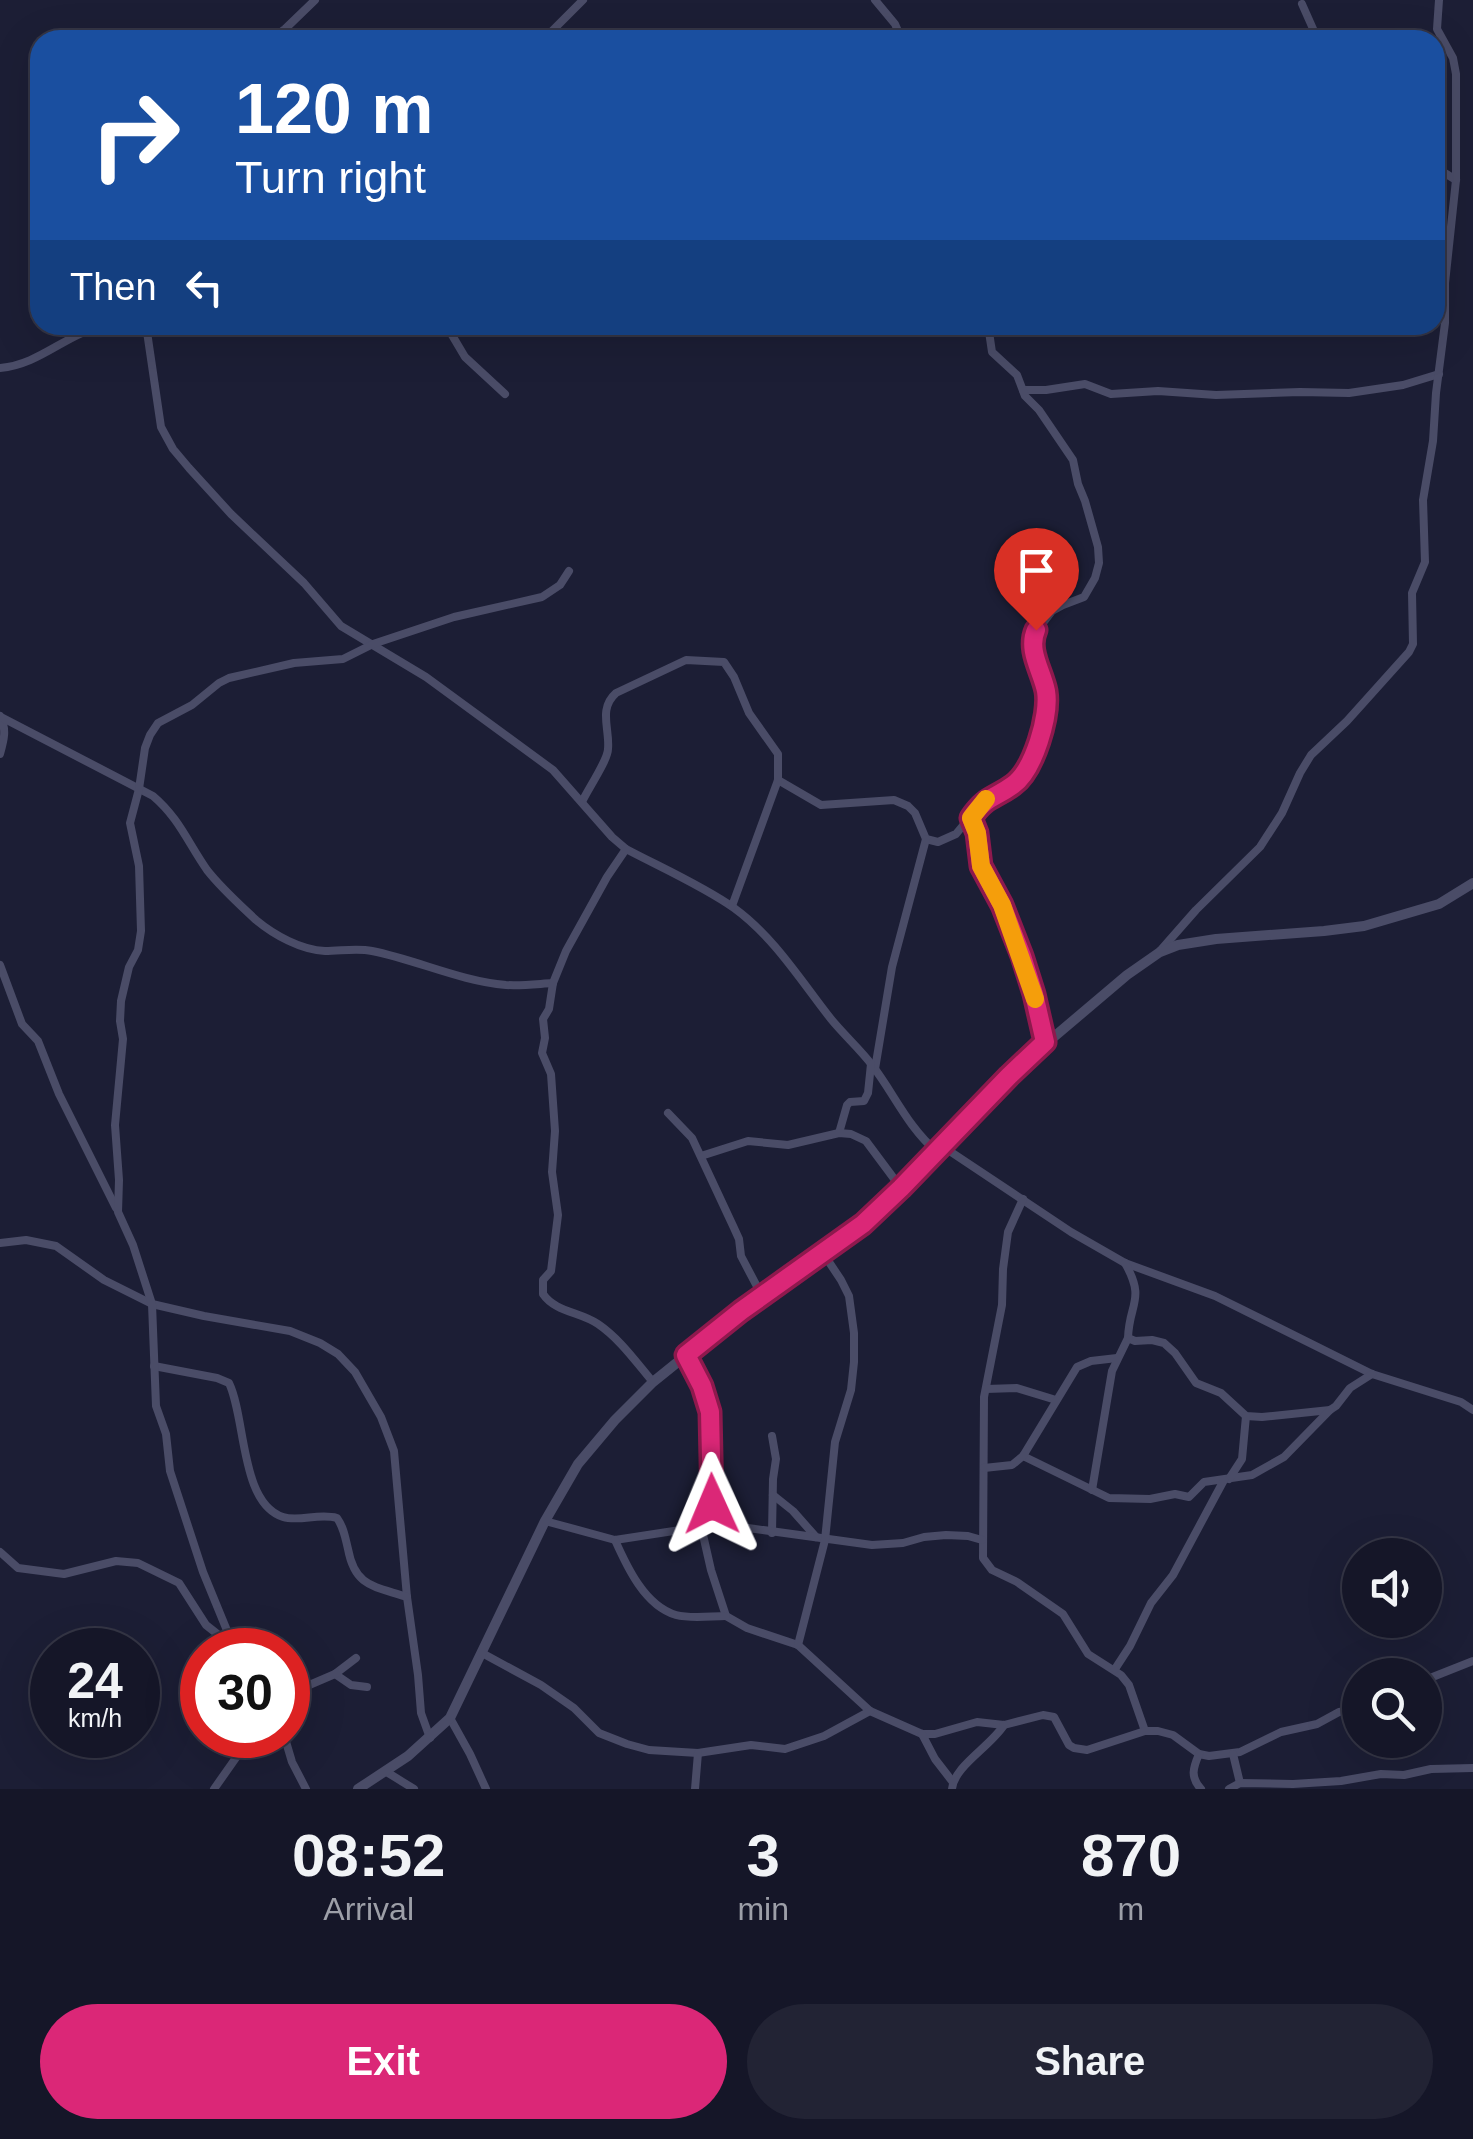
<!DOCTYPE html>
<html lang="en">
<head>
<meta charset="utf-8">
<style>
  body { margin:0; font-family:Helvetica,sans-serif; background:#222334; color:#f1f3f6; height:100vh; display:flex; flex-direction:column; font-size:38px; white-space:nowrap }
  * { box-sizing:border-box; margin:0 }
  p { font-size:32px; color:#9d9fa8 }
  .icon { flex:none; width:55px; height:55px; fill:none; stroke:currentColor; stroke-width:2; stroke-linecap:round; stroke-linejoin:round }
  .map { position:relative; height:1789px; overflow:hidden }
  .details { display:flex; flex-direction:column; background:#151628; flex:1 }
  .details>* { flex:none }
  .banner { position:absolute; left:30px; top:30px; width:1415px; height:305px; border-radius:30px; box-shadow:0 10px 40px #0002,0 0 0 2px #343545; background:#1a4fa0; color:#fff; overflow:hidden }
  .tools { position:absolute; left:1342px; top:1538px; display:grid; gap:20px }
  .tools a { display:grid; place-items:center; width:100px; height:100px; border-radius:50%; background:#151628; box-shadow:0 10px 40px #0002,0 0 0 2px #343545; font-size:50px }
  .speed { position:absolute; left:30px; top:1628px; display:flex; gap:20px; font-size:50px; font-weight:700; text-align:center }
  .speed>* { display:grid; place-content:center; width:130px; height:130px; border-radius:50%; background:#151628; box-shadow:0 10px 40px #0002,0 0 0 2px #343545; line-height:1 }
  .speed small { font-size:25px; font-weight:400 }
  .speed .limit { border:15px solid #d22; background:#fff; color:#111 }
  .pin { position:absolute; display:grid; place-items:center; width:85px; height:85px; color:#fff; margin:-102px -42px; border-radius:50% 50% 50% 0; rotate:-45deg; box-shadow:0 0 10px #0007 }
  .pin .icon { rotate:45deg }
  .me { position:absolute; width:110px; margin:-55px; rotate:359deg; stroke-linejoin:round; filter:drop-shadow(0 0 8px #0008) }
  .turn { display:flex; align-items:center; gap:35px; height:210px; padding:0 40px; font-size:45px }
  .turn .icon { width:130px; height:130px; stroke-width:2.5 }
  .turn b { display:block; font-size:70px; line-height:85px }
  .then { display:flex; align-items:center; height:95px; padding:0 40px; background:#0003; gap:20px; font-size:38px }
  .eta { display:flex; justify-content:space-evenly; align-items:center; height:170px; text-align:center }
  .eta b { font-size:60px; font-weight:700; line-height:70px }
  .primary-button { display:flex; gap:20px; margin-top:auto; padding:20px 40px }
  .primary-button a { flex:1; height:115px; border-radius:60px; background:#db2777; color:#fff; font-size:40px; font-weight:700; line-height:115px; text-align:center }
  .primary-button a+a { background:#222334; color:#f1f3f6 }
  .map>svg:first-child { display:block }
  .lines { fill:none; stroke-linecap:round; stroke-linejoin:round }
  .street { stroke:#4a4c67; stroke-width:8 }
  .secondary { stroke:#4a4c67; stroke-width:10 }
  .route-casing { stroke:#8e194d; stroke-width:25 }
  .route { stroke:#db2777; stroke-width:18 }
  .slow { stroke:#f59e0b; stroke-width:18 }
</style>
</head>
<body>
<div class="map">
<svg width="1473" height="1789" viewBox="0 0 1473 1789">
  <rect width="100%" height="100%" fill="#1c1e35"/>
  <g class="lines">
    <!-- street -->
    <g class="street">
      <polyline points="875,0 895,24 902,40"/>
      <polyline points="1302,4 1318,40"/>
      <polyline points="270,40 285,29 315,0"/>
      <polyline points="543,40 583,0"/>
      <polyline points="1435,167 1456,180"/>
      <path d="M146 325 161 427 173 449 189 468 231 514 304 583 341 626 426 677 553 770 612 837 626 849C660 867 703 886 734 908 774 937 801 981 831 1019 844 1035 860 1049 872 1065 895 1095 907 1126 937 1152"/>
      <polyline points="446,325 465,357 505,394"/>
      <path d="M0 368C43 364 67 331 109 325"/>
      <polyline points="1023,390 1046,390 1085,384 1111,394 1158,391 1216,395 1300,392 1349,393 1403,385 1439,374"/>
      <path d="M0 716C7 729 4 740 0 754"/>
      <path d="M1 717 153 796C179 818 188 843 207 870 221 888 239 904 256 920 274 935 301 950 325 951 341 951 357 948 372 951 417 960 460 981 506 985 522 986 537 984 553 983"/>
      <polyline points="778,780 821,805 894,800 908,806 915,813 926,839 938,842 956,834 980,805 996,793 1012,786 1024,771 1042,733 1046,710 1046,695 1033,647 1033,636 1052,611 1063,605 1084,597 1095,578 1099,563 1098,547 1085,501 1078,484 1073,460 1039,410 1025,396 1017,375 992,352 988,325"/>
      <path d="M582 802C588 789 608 760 608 749 610 729 598 709 616 693L686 660 724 662 734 677 749 713 778 754V780L732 906"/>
      <path d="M971 818C979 838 975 847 980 864 985 879 997 892 1003 906 1022 950 1035 996 1045 1043"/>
      <path d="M626 849 607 877 566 951 553 983 549 1009 543 1019 545 1038 542 1053 551 1074 555 1131 552 1172 558 1215 551 1271 543 1280V1294C555 1312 581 1312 598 1324 620 1339 636 1362 653 1382"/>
      <polyline points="1160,951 1196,910 1260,847 1282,813 1300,773 1311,755 1347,721 1409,652 1413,644 1412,593 1425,562 1423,500 1433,441 1436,393 1445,323 1445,283 1456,180 1456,74 1453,58 1437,29 1439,0"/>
      <polyline points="0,965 22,1024 38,1041 59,1094 116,1208"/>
      <polyline points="875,1069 892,967 926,839"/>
      <polyline points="668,1113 692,1138 734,1228 739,1239 741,1256 762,1296"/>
      <polyline points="839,1133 847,1105 850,1102 864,1101 868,1093 871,1064"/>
      <polyline points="942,1146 1071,1232 1125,1263 1215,1296 1372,1374 1461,1402 1473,1410"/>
      <polyline points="701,1156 748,1141 788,1145 839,1133 851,1134 866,1141 901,1188"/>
      <polyline points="1023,1199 1008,1232 1003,1269 1002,1305 984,1397 983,1558 992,1570 1017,1582 1063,1614 1088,1654 1121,1675 1129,1685 1145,1731"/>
      <polyline points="0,1243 26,1240 56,1246 104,1280 152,1304 204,1316 290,1331 320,1343 338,1354 355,1372 381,1417 394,1451 407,1597 418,1675 421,1713 430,1738"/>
      <path d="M1125 1263C1146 1300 1129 1303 1128 1338L1135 1341 1152 1340 1164 1343 1175 1353 1196 1383 1221 1393 1246 1416 1262 1417 1330 1410 1336 1406 1350 1388 1372 1374"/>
      <polyline points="686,1355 702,1386 710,1412 714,1524"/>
      <path d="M154 1366 217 1378 229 1383C246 1418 240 1503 283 1517 299 1522 319 1513 337 1518 344 1528 345 1537 348 1549 355 1587 374 1586 407 1597"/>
      <polyline points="986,1389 1017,1388 1056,1400"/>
      <polyline points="772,1436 776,1459 773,1479 772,1533"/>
      <polyline points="1023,1456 1109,1498 1150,1499 1175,1494 1189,1497 1204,1482 1252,1475 1284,1457 1330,1410"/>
      <polyline points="984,1468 1012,1465 1023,1456 1077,1367 1091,1361 1117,1358"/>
      <polyline points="1229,1479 1242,1459 1246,1416"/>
      <polyline points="1092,1490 1112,1371 1128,1338"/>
      <polyline points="773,1495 793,1511 816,1537"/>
      <polyline points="545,1521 615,1540 719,1524 872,1545 903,1543 924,1537 946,1535 968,1536 982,1540"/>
      <polyline points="701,1526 711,1570 726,1616 747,1628 798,1645 870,1711 922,1734 935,1734 977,1722 1004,1725 1043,1715 1054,1717 1069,1745 1074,1748 1087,1750 1145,1731 1158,1731 1173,1735 1199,1754 1209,1756 1240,1752 1281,1732 1317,1724 1339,1712 1360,1709"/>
      <path d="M615 1540C627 1567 645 1606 676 1615 691 1619 711 1616 726 1616"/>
      <polyline points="0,1552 18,1568 64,1574 116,1561 138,1563 179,1583 206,1625 230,1644"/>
      <polyline points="798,1645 825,1540 835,1442 851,1390 854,1362 854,1333 849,1296 841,1280 823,1253"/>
      <polyline points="235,1650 203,1572 170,1471 166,1434 156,1406 152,1304 133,1245 118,1212 119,1180 115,1125 123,1039 120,1021 121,1001 129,967 138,950 141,931 139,866 130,823 139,789 145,748 150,735 158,723 192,705 219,683 229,678 294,663 343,659 373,644 454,617 542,597 560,585 569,571"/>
      <polyline points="482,1653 541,1685 574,1708 599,1733 627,1744 649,1750 698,1753 751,1745 785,1749 824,1736 870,1711"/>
      <polyline points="1115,1669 1130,1646 1151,1603 1173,1575 1224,1480"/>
      <polyline points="335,1674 351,1685 367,1687"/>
      <polyline points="1425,1680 1473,1661"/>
      <polyline points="288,1709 307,1686 335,1674 356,1658"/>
      <polyline points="450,1718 470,1754 486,1789"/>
      <polyline points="922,1734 935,1759 952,1781"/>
      <polyline points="284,1735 292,1762 306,1789"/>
      <path d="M1199 1754C1193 1768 1190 1777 1201 1789"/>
      <polyline points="1233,1754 1240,1783"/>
      <polyline points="385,1771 414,1789"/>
      <polyline points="214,1789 252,1735"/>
      <polyline points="695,1789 698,1753"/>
      <path d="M952 1789C954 1766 990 1747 1004 1725"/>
      <polyline points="1229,1789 1240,1783 1293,1784 1341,1781 1381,1774 1404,1775 1431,1769 1473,1768"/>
    </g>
    <!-- secondary -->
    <polyline class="secondary" points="358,1789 408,1756 450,1718 545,1521 578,1464 615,1420 653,1382 741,1311 863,1224 901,1188 1009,1075 1127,975 1160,952 1178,945 1216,939 1324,931 1364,926 1439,904 1473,883"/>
  </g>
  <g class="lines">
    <defs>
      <path id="route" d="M712 1504 710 1412 702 1386 686 1355 741 1311 863 1224 901 1188 1009 1076 1045 1042 1034 994 1022 956 1002 905 981 866 977 833 971 818C986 796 994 799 1013 785 1034 770 1050 715 1046 691 1042 671 1027 650 1036 630"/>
    </defs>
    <!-- route casing -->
    <use href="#route" class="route-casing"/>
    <!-- route -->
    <use href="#route" class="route"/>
    <!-- slow -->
    <polyline class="slow" points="986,799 971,818 977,833 981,866 1002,905 1035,999"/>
  </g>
</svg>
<div class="tools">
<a><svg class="icon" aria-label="sound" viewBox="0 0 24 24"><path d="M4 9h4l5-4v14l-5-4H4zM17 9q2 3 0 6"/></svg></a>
<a><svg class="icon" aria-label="search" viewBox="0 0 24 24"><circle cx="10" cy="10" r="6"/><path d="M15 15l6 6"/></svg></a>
</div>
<div class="speed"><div>24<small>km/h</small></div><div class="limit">30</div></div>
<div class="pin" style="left:1036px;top:630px;background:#d93025"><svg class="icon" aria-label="arrive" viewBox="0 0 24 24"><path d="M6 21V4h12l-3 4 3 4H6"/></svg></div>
<svg class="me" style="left:712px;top:1504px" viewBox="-20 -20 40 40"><path d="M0-17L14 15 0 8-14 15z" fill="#db2777" stroke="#fff" stroke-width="4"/></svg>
<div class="banner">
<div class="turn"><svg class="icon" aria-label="right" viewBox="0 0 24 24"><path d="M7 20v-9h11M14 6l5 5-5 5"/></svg><div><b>120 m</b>Turn right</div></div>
<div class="then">Then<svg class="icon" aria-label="left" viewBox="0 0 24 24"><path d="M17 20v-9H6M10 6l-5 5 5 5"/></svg></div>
</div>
</div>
<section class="details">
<div class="eta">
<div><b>08:52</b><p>Arrival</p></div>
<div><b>3</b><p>min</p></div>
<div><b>870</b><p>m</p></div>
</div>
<div class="primary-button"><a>Exit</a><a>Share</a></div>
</section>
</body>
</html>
